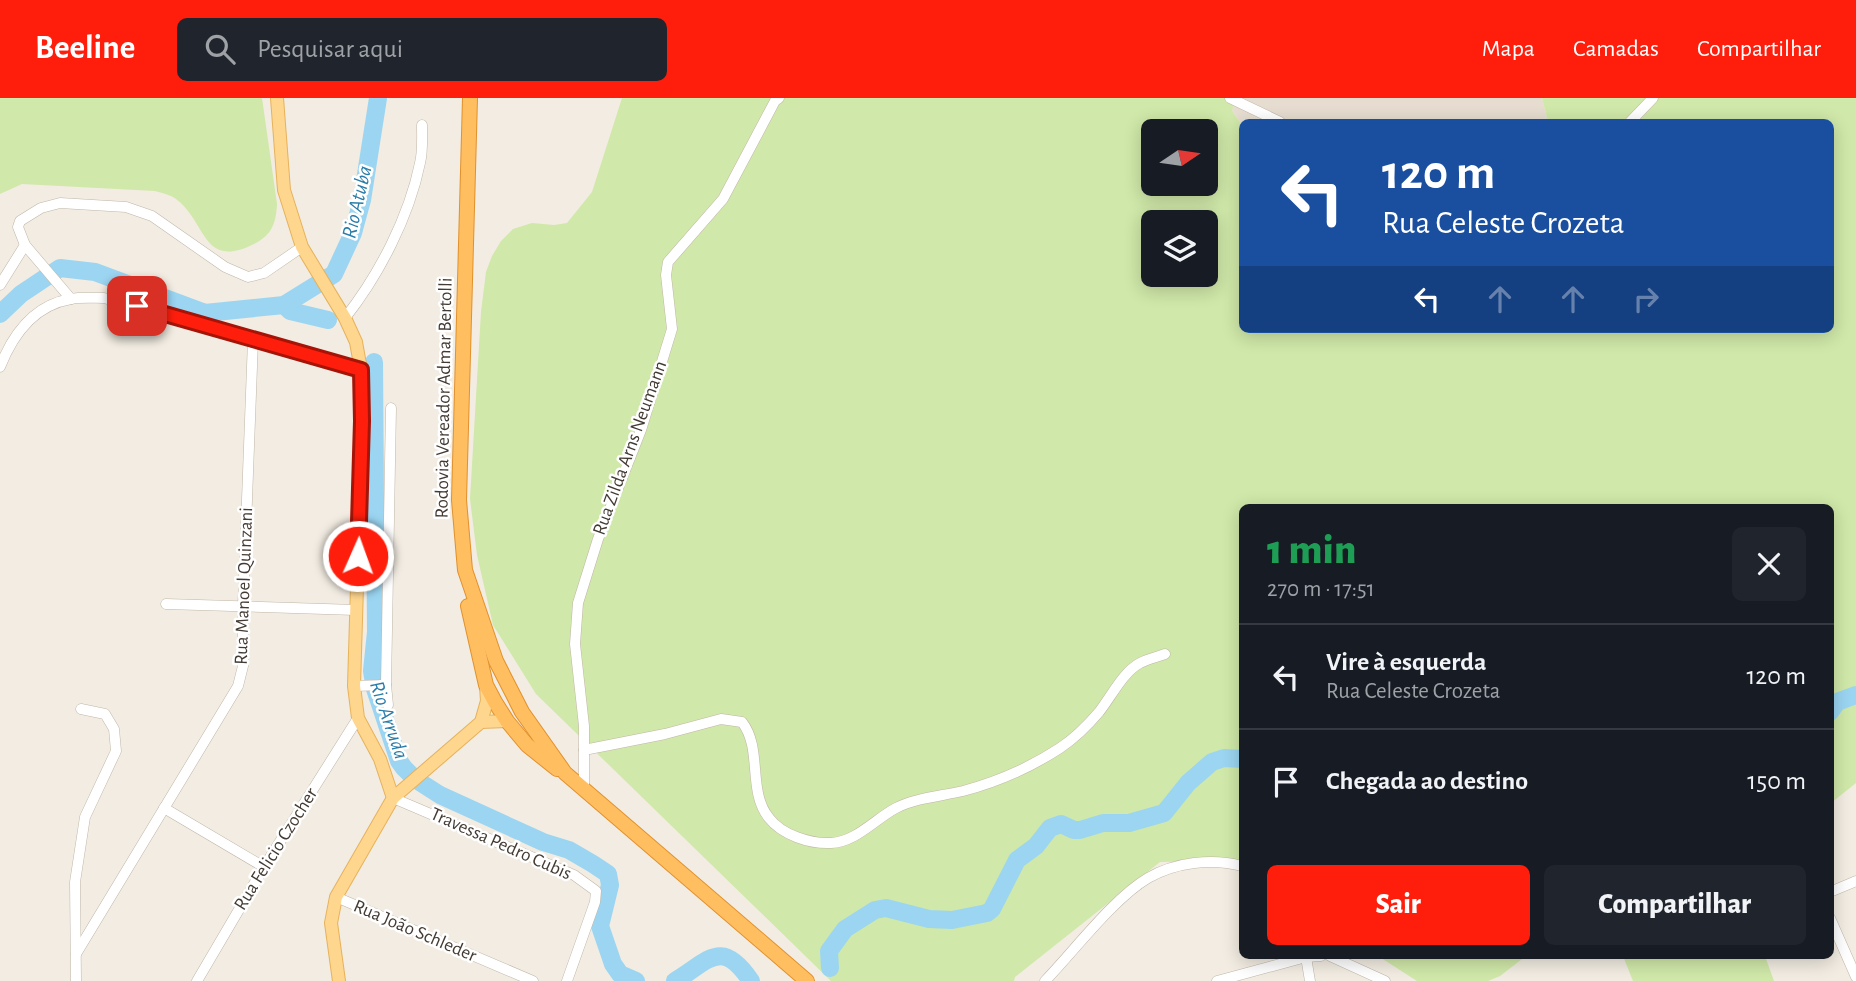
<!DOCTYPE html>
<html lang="pt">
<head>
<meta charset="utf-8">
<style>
  body { margin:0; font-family:"Alegreya Sans",sans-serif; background:#20242c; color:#f1f3f6; height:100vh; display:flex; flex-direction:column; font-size:26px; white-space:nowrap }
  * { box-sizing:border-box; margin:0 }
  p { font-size:23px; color:#9ea1a6 }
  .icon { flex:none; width:38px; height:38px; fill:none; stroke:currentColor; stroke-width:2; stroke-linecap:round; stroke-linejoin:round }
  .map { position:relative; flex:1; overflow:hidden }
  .sheet { position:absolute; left:1239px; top:406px; width:595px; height:455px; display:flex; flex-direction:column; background:#171b24; border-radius:10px; box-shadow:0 4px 18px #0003 }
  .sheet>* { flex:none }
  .top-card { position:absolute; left:1239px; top:21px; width:595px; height:214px; border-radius:10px; box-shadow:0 4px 18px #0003; background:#1a4fa0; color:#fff; overflow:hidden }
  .needle { width:46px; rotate:77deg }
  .buttons { position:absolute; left:1141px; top:21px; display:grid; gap:14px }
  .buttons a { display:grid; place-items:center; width:77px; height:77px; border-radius:10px; background:#171b24; box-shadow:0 4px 18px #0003; font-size:35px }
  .pin { position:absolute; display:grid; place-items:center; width:60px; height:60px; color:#fff; margin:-30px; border-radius:14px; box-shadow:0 4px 10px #0006 }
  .me { position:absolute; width:77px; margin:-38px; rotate:2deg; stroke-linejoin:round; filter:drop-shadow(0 0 5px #0008) }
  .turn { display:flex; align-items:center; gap:24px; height:147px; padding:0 28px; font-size:32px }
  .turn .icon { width:91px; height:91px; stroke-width:2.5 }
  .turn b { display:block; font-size:49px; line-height:60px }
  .lanes { display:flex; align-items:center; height:66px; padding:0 28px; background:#0003; justify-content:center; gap:35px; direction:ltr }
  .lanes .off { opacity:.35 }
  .round { display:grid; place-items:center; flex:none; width:74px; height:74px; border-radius:10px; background:#20242c }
  .headline { display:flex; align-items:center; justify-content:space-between; height:119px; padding:0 28px }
  h1 { font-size:42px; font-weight:800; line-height:52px; color:#1e9e55 }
  .action { display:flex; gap:14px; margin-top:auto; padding:14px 28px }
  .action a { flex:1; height:80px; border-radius:10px; background:#ff1e0c; color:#fff; font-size:28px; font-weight:800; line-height:80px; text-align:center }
  .action a+a { background:#20242c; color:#f1f3f6 }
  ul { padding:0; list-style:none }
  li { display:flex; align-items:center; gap:21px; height:105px; padding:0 28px; border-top:2px solid #363941 }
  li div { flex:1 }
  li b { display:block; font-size:26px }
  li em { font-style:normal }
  header { display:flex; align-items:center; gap:42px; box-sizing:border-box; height:98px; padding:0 35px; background:#ff1e0c; color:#fff }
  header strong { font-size:33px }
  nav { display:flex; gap:38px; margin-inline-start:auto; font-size:24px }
  .search { width:490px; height:63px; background:#20242c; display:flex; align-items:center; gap:18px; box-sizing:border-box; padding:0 24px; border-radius:10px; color:#9ea1a6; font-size:26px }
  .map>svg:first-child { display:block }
  .residential { fill:#e6ddd0 }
  .green { fill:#d0e8a9; fill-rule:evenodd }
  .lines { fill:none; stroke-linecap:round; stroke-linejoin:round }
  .river { stroke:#9bd5f1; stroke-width:18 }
  .minor-casing { stroke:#c0b6a8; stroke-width:11 }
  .major-casing { stroke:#e6b25c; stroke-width:14 }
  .highway-casing { stroke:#e1912d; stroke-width:16 }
  .minor { stroke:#fff; stroke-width:10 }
  .major { stroke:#ffd68e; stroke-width:12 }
  .highway { stroke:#ffbe60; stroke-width:14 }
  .route-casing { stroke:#a61408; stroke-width:18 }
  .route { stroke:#ff1e0c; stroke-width:12 }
  .labels { text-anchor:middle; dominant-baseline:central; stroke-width:5; stroke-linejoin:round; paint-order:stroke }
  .street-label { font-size:19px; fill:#433b33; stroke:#fff }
  .water-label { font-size:21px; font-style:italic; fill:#297ca9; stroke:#fff }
</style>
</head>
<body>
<header>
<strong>Beeline</strong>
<div class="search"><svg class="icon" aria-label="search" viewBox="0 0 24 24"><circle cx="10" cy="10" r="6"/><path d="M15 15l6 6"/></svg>Pesquisar aqui</div>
<nav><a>Mapa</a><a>Camadas</a><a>Compartilhar</a></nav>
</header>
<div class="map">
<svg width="1856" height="883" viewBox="0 0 1856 883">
  <rect width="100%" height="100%" fill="#f2ece2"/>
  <!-- residential -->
  <polygon class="residential" points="1236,0 1542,0 1548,24 1242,24 1242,27 1232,13"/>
  <!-- green -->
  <g class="green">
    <path d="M0 0H262L277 106C276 125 272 137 254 146 202 172 207 124 176 101 171 97 162 95 155 93L22 86 0 96Z"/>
    <path d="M622 0H1236L1232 13 1242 27V231H1830V24H1548L1542 0H1856V685L1831 705 1830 410H1242V762L1160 764 1015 879 1014 883H831L536 596 493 527 477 457 470 401 481 214 486 174 492 158 501 143 513 131 532 125 554 127 567 125 592 94ZM1153 33H1206V86H1153ZM1153 124H1206V177H1153Z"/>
    <polygon points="1378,858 1526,858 1500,878 1488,883 1417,883"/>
    <polygon points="1623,858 1765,858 1774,883 1633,883"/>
  </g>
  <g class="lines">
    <!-- river -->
    <g class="river">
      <polyline points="284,207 290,213 328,222"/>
      <polyline points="0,216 21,196 60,170 95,174 205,215 284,207 334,176 353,135 362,102 378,0"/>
      <polyline points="374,264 376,534 372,573 375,591 399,663 404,670 415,681 440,697 543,744 569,752 593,766 608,776 610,787 600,828 613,866 620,876 636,883"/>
      <polyline points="1830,614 1837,604 1856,597"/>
      <polyline points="830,870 829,853 845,831 875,812 886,810 929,821 952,822 987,815 992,811 1017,762 1036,748 1050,730 1061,726 1074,732 1080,732 1103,725 1129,725 1164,715 1188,685 1212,664 1224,660 1242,661"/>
      <path d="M675 883C709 863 721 839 751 883"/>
    </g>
    <defs>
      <g id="minor">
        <polyline points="1230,0 1280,24"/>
        <polyline points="1630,24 1653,0"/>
        <polyline points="0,187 25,147"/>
        <polyline points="71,201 25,147 18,129 20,123 41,110 60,105 126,109 152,118 225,169 248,179 264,175 302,149"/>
        <path d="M345 220C379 177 409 119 420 65 423 53 422 39 422 27"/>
        <path d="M0 269C13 236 34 207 71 201 81 199 93 200 104 200L361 272"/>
        <polyline points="166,506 356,512"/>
        <polyline points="386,587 391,310"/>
        <polyline points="354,588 386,587 388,607"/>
        <path d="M584 652 665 636 721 621 742 624C763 651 747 693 769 720 782 737 810 746 831 745 856 744 875 721 896 710 915 700 942 698 963 693 997 684 1031 669 1060 650 1075 640 1088 627 1099 614 1111 599 1123 574 1140 565 1148 561 1157 559 1165 556"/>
        <polyline points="584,692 584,628 575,546 578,505 598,441 641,332 672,231 666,177 668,164 723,101 775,3 779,0"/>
        <polyline points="393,700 574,777 596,793 595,804 567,883"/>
        <polyline points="164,710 264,769"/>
        <polyline points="1830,794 1856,783"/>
        <polyline points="336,799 533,883"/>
        <polyline points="1830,820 1856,879"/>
        <polyline points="76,856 238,588 243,568 243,508 253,242"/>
        <polyline points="1306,858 1306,859 1321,858"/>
        <polyline points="1330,858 1385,883"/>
        <polyline points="76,883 75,784 85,719 116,653 114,631 105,616 81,611"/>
        <polyline points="197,883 264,769 358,620"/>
        <path d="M1045 883C1074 853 1114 800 1148 780 1176 764 1212 760 1242 768"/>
        <polyline points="1217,883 1306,859 1310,883"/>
      </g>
      <g id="major">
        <polyline points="277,0 284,92 302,149 345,220 356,244 361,272 362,323 354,588 358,620 380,661 393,700"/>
        <polyline points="481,624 507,623"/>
        <polyline points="339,883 331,825 336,799 393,700 481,624 487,603 486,588"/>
      </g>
      <g id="highway">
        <polyline points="470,0 459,402 465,472 496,563 522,614 565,675 807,883"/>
        <polyline points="468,508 486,587 495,604 507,623 527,647 557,671"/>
      </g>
    </defs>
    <!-- minor casing -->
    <use href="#minor" class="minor-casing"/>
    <!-- major casing -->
    <use href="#major" class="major-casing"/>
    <!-- highway casing -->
    <use href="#highway" class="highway-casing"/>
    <!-- minor -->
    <use href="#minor" class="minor"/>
    <!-- major -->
    <use href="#major" class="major"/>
    <!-- highway -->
    <use href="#highway" class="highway"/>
  </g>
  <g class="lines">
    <defs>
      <polyline id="route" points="137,208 361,272 362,323 358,458"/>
    </defs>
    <!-- route casing -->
    <use href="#route" class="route-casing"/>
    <!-- route -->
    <use href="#route" class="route"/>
  </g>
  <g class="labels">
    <!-- street labels -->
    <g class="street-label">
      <text transform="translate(444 300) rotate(-89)">Rodovia Vereador Admar Bertolli</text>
      <text transform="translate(630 350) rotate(-70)">Rua Zilda Arns Neumann</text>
      <text transform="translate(244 488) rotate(-88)">Rua Manoel Quinzani</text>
      <text transform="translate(501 746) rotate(24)">Travessa Pedro Cubis</text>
      <text transform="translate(276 751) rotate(-58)">Rua Felicio Czocher</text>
      <text transform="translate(415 833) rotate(23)">Rua João Schleder</text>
    </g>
    <!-- water labels -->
    <g class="water-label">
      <text transform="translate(357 104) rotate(-77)">Rio Atuba</text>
      <text transform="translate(389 622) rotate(71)">Rio Arruda</text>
    </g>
  </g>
</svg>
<div class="buttons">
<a><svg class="needle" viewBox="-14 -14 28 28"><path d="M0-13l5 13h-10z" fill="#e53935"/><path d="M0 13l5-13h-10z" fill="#9ea1a6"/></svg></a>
<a><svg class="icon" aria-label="layers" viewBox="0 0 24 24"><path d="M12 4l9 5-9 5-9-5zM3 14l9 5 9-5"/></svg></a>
</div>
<div class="pin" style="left:137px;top:208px;background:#d93025"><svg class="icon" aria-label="arrive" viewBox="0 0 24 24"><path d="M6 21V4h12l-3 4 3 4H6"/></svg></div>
<svg class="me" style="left:358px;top:458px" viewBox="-20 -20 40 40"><circle r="17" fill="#ff1e0c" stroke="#fff" stroke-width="3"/><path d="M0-11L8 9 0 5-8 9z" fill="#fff"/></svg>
<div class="top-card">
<div class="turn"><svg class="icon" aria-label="left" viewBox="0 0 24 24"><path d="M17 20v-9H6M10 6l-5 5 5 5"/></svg><div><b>120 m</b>Rua Celeste Crozeta</div></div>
<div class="lanes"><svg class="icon" aria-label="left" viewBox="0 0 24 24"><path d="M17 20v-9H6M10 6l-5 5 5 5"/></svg><svg class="icon off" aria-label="ahead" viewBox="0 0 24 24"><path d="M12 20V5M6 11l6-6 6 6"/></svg><svg class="icon off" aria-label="ahead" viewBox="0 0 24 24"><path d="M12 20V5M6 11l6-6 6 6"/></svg><svg class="icon off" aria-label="right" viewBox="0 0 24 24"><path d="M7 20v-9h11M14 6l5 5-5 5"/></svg></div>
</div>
<section class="sheet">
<div class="headline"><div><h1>1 min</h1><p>270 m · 17:51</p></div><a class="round"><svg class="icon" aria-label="close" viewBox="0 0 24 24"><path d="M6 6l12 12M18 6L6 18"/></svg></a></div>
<ul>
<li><svg class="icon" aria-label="left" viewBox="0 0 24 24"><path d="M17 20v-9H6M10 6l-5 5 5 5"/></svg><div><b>Vire à esquerda</b><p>Rua Celeste Crozeta</p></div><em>120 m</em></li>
<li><svg class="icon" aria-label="arrive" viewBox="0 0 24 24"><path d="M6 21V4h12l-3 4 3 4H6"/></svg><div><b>Chegada ao destino</b></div><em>150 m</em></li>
</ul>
<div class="action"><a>Sair</a><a>Compartilhar</a></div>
</section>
</div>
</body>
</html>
